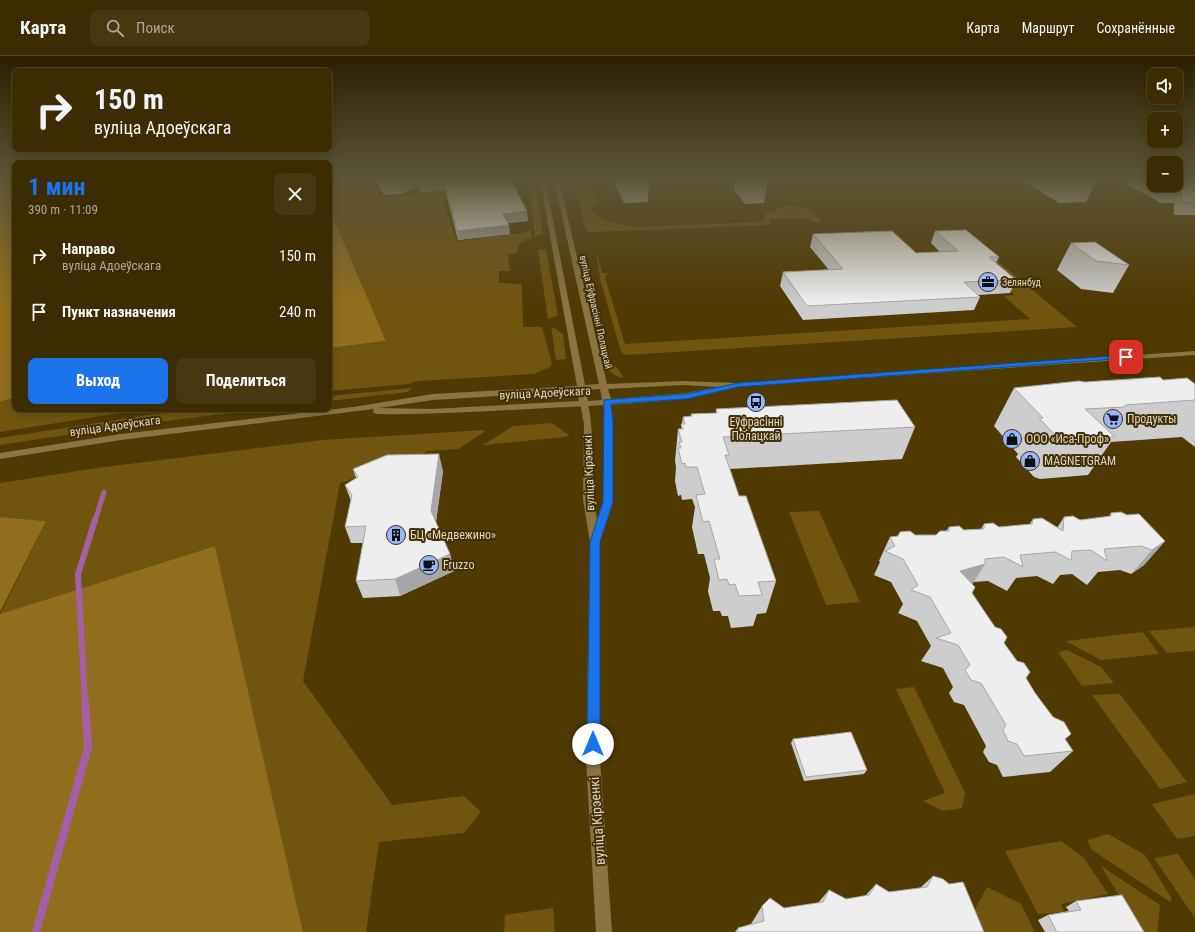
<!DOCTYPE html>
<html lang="ru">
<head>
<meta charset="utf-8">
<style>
  body { margin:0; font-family:"Roboto Condensed",sans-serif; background:#463810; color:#f1f3f6; height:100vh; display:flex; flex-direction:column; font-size:15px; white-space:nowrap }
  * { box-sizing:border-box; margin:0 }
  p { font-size:13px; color:#aca799 }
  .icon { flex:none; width:22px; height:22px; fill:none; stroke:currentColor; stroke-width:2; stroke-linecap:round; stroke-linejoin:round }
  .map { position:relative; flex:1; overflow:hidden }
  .sheet { position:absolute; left:12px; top:104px; width:320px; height:252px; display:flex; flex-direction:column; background:#3b2c01; border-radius:8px; box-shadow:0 2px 10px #0003,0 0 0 1px #544823 }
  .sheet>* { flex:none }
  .banner { position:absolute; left:12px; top:12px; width:320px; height:84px; border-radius:8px; box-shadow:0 2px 10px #0003,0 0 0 1px #544823; background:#3b2c01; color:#f1f3f6; overflow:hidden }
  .buttons { position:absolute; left:1147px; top:12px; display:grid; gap:8px }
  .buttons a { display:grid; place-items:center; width:36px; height:36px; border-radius:8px; background:#3b2c01; box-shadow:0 2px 10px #0003,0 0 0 1px #544823; font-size:20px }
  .pin { position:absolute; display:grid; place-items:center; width:34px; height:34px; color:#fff; margin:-17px; border-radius:8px; box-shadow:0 2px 6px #0006 }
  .me { position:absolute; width:44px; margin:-22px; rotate:0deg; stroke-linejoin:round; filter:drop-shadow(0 0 3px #0008) }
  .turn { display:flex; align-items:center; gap:14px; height:84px; padding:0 16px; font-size:18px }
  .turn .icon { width:52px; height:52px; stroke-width:2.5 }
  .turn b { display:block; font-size:28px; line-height:34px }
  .round { display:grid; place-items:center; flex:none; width:42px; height:42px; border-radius:8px; background:#463810 }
  .head { display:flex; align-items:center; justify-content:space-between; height:68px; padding:0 16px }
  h1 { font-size:24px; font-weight:700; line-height:30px; color:#1a73e8 }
  .cta { display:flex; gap:8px; margin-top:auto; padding:8px 16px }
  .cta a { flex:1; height:46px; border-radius:8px; background:#1a73e8; color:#fff; font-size:16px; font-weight:700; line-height:46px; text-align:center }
  .cta a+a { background:#463810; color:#f1f3f6 }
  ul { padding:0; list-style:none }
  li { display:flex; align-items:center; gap:12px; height:56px; padding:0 16px }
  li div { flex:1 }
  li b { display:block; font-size:15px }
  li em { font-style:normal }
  header { display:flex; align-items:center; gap:24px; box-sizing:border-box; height:56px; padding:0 20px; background:#3b2c01; border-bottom:1px solid #544823 }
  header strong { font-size:19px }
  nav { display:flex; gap:22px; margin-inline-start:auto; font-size:14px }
  .search { width:280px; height:36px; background:#463810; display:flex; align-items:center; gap:10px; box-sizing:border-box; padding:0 14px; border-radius:8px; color:#aca799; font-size:15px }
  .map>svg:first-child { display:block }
  .green { fill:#70550f }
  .forest { fill:#8f6f1e }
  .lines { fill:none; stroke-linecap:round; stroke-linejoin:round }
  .stream-far2 { stroke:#a460a6; stroke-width:5 }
  .stream-far1 { stroke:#a460a6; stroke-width:6 }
  .stream { stroke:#a460a6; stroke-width:8 }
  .tertiary { fill:#8a7442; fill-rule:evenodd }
  .secondary { fill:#8a7442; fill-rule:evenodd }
  .wall { fill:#cdcdcd }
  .shaded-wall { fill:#a7a7a7 }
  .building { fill:#eee; stroke:#a7a7a7 }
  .route { fill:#1a73e8; stroke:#114b97 }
  .labels { text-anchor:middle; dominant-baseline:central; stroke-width:4; stroke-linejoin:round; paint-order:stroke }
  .far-poi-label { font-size:10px; fill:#e1d5bb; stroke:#413109; text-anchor:start }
  .far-street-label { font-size:10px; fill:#e1d5bb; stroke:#413109 }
  .street-label { font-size:12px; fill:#e1d5bb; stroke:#413109 }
  .poi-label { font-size:12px; fill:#e1d5bb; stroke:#413109; text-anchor:start }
  .near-street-label { font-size:14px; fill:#e1d5bb; stroke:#413109 }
</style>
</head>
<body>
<header>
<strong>Карта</strong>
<div class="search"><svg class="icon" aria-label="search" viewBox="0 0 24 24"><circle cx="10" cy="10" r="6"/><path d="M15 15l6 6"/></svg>Поиск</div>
<nav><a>Карта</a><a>Маршрут</a><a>Сохранённые</a></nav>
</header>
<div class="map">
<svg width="1195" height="876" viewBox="0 0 1195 876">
  <rect width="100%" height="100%" fill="#4f3a01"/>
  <!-- green -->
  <g class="green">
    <path d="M329 124H372L378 140 388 141 440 137 457 185 523 177 531 173V182C522 185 517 188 517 197L508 198 510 215H499V227L522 228 523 271H542L552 308 550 311 534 318 419 325 409 328 329 335V292L386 285 329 152Z"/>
    <path d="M573 124H581L585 135 595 137 598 148 590 150C597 165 622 169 637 171L762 166 765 158 788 149 813 154 821 166H812L808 162 769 163 771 169 591 176 586 175Z"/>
    <polygon points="528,126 535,126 543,177 535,181"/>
    <polygon points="977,188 1077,271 626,299 621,296 600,223 596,193 602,217 608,217 605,221 625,288 1030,263 1004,240 1015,239 987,215"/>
    <polygon points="538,194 546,194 558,259 555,261 548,263"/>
    <polygon points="551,270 563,278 566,303 556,304"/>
    <path d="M604 306C614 307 620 312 623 322 613 320 608 315 604 306Z"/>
    <polygon points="411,332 408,336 329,345 329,340"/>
    <polygon points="15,341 15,353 145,353 0,376 0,346"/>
    <polygon points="206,353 262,353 119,371 0,389 0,382 148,359"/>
    <polygon points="552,367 569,379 565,381 483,389 513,370"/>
    <polygon points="484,374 484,376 458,393 427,395 421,399 340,427 303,625 392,749 464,740 481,756 464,777 379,786 366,876 303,876 215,490 0,558 46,465 0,461 0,427 104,411 322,384"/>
    <polygon points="819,455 860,546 826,549 789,456"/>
    <polygon points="1195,571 1195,595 1167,597 1149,575"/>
    <polygon points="1143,576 1159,598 1101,604 1066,585"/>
    <polygon points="1067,594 1101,611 1114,627 1082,630 1058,596"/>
    <polygon points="914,631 965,737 962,752 943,755 923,745 945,737 896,633"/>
    <polygon points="1120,638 1187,726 1160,733 1092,639"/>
    <polygon points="1195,738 1195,780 1177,783 1152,748"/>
    <polygon points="1108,778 1145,799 1172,843 1170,846 1092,794 1087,784"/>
    <polygon points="1061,785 1084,802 1108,838 1061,848 1064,856 1038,858 1005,795"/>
    <polygon points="1178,798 1195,823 1195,862 1154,802"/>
    <polygon points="1101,810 1160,849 1157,876 1141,876"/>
    <polygon points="987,831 1021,848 1035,876 985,876 974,855"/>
    <polygon points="553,852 555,876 504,876 505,859"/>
  </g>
  <!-- forest -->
  <g class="forest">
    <polygon points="0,124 15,124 15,341 0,346"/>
    <polygon points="329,152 386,285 329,292"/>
    <polygon points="0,461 46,465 0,556"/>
    <polygon points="215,490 303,876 0,876 0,558"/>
  </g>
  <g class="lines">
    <!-- stream-far2 -->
    <polyline class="stream-far2" points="95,465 104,436"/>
    <!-- stream-far1 -->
    <polyline class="stream-far1" points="85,646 78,518 95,464"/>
    <!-- stream -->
    <polyline class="stream" points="36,876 88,691 85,645"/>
    <!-- tertiary -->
    <path class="tertiary" d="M607 343 611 346 613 367V446L600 485V703L612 876H596L586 703 590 486 583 443 584 368 580 347 584 344 588 347C596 386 590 425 597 464L603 446 605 367 603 346Z"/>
    <!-- secondary -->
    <path class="secondary" d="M540 124H545L585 329 599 328 554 124H559L607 328 683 325 737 327 1195 295V299L728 331 727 334C675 347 621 348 568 351 504 354 441 359 377 358L374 357 373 355 374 353 121 384 0 403V397L121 378 353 351 433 338 577 330ZM683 329 718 331 686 337 611 343 608 333ZM600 333 602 344 588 345 586 334ZM577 335 579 345 432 353 379 352 433 344Z"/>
  </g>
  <!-- wall -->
  <g class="wall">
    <polygon points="376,124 511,124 528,165 508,167 510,178 458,184 445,134 420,137 419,129 401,138 384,139"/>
    <polygon points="613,124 649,124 648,146 624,147"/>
    <polygon points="735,124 768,124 764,147 745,148 734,134"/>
    <polygon points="1022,124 1097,124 1086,146 1059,147"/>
    <polygon points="1129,124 1154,124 1154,129 1176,129 1195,124 1195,159 1174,159 1174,147 1161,147 1126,128"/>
    <polygon points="935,175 999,201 996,207 1016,224 1010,237 978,239 980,241 974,254 803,264 780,230 783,216 829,214 810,191 813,178 916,197 940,196 931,187"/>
    <polygon points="1071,187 1129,209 1113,237 1081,233 1057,214"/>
    <polygon points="1163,324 1195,328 1195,391 1182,381 1111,386 1088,419 1040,423 1034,421 1016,401 1018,398 994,370 1014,332 1085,326"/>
    <polygon points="716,353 915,371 902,403 730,413 739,440 776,525 766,557 757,558 753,570 731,572 728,560 722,560 720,555 713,555 708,535 710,522 704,498 698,498 692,471 695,451 692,443 682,444 681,439 678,440 675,425 676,411 675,405 678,373 681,373 683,361 691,360 691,358 716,357"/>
    <polygon points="353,413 443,415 436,466 450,498 454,515 400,540 363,542 356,525 363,487 351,487 345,471 351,445 345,429 356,422"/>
    <polygon points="1111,457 1165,485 1144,509 1131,518 1120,514 1098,516 1087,529 1072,518 1060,519 1053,528 1037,520 1016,522 1007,535 988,525 973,526 972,528 972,537 1004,587 1035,637 1053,661 1071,678 1065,683 1073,695 1050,716 1003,721 997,709 989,706 983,696 986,690 964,649 954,646 949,637 953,631 943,612 921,605 931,590 917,565 898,557 903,548 891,526 874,519 880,506 879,505 890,481 915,479 936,479 946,475 949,471 964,474 981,473 984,468 999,471 1029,469 1033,463 1057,472 1064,461 1080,464 1109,461"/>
    <polygon points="793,683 867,714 864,718 804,725 791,687"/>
    <polygon points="933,820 984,876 735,876 738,872 751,868 762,850 784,852 818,847 829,834 846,843 865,840 876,828 889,836 920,832"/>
    <polygon points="1076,845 1144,876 1045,876 1038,864 1048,859 1069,855 1066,851"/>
  </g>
  <!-- shaded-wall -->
  <g class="shaded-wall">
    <polygon points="410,124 418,124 419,129 401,138 399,129"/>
    <polygon points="444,125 445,134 420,137 419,128"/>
    <polygon points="527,155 528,165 504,167 503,158"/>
    <polygon points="509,169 510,178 458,184 457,175"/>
    <polygon points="439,398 443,415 435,472 431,455"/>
    <polygon points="1165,485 1144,509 1131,518 1152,494"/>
    <polygon points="450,498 454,515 400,540 395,523"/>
    <polygon points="985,508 970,532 960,515"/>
  </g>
  <!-- building -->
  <g class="building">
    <polygon points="379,124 410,124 399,129 382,130"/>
    <polygon points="418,124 511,124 527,155 503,158 509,169 457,175 444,125 419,128"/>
    <polygon points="1147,124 1154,124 1154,127"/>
    <polygon points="1176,124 1195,124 1195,146 1182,146 1181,134 1168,134 1158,129 1176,129"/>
    <polygon points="966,174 999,201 989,201 1016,224 964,226 980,241 807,250 783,216 843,213 813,178 892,175 916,197 958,195 935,175"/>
    <polygon points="1095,186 1129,209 1096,205 1071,187"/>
    <polygon points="1160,321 1163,324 1187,322 1195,328 1195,344 1125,349 1124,351 1085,353 1115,381 1064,384 1058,382 1039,362 1043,362 1014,332 1079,325 1085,326"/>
    <polygon points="897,344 915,371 723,381 729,399 725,399 739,440 746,440 776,525 758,526 762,539 739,540 735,528 729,529 727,523 719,524 714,503 720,503 709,465 703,466 696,439 705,438 697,411 686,411 685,407 682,408 678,392 681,392 679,386 682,386 678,373 683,373 681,368 685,368 683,361 692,360 691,358 717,357 716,353"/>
    <polygon points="439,398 431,455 450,498 395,523 356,525 366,470 345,471 352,439 345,429 358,421 353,413 387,399"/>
    <polygon points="1121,456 1127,459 1139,458 1165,485 1152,494 1141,490 1104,493 1107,505 1091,494 1072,495 1071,504 1055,496 1020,499 1023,511 1004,501 985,503 985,508 960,515 975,531 972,537 995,571 1001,573 1007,581 1004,587 1017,605 1024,607 1030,616 1026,622 1035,637 1053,661 1064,666 1071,678 1065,683 1073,695 1024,700 1017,688 1008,685 1003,674 1006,669 981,627 971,624 965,614 970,609 958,589 936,582 951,577 930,541 911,534 918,529 903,503 885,495 895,490 890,481 898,480 900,476 910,475 915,479 936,479 940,475 949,475 949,471 959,470 964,474 984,473 984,468 993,467 999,471 1032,468 1033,463 1042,462 1063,475 1064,461 1073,460 1080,464 1111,460 1111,457"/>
    <polygon points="851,676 867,714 806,721 793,683"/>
    <polygon points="933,820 943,823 949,828 963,826 984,876 738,876 738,872 764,865 762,850 770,842 784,852 823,846 829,834 846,843 869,839 876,828 889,836 927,831"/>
    <polygon points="1122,839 1144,876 1057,876 1048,859 1081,854 1076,845"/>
  </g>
  <!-- sky -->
  <linearGradient id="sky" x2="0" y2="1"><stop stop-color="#2b2001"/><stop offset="0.5" stop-color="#5d5538"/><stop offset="1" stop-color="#5d5538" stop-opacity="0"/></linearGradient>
  <rect width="1195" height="246" fill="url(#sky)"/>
  <!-- route -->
  <polygon class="route" points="1126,299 1130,301 1129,302 738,331 686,343 611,348 613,367 613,446 600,486 600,688 598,692 593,694 589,692 587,688 590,486 603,446 604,344 686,338 738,327"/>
  <!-- icons -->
  <defs>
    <symbol id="office-disc" viewBox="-11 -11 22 22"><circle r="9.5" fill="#97b6fd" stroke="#413109"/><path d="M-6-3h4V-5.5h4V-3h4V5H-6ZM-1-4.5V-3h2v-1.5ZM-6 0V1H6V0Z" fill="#111"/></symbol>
    <symbol id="bus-disc" viewBox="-11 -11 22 22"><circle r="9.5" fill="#97b6fd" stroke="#413109"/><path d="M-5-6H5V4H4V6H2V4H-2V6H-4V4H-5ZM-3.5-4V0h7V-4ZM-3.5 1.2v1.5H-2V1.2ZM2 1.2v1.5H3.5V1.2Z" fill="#111"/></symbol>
    <symbol id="supermarket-disc" viewBox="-11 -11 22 22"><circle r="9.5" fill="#97b6fd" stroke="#413109"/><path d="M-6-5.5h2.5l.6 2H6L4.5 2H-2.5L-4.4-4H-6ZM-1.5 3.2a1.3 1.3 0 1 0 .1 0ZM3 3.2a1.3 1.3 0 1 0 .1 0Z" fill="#111"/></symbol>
    <symbol id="shop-disc" viewBox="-11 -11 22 22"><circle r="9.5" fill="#97b6fd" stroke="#413109"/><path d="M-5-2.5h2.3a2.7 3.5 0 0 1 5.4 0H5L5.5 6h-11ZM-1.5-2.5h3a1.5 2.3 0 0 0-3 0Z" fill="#111"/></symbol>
    <symbol id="building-disc" viewBox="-11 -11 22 22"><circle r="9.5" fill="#97b6fd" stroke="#413109"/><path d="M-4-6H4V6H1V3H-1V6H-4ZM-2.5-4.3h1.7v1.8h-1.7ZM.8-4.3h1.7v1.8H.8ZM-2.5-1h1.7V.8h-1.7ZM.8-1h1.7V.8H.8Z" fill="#111"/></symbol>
    <symbol id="cafe-disc" viewBox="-11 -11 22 22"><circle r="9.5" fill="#97b6fd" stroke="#413109"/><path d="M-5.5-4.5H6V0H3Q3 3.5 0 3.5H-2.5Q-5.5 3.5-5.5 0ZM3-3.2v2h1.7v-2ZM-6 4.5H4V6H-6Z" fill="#111"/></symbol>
  </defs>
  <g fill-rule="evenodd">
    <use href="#office-disc" x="977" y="215" width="22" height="22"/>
    <use href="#bus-disc" x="745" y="335" width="22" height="22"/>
    <use href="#supermarket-disc" x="1102" y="352" width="22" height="22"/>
    <use href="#shop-disc" x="1001" y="372" width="22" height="22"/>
    <use href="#shop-disc" x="1019" y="394" width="22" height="22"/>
    <use href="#building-disc" x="385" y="468" width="22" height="22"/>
    <use href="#cafe-disc" x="418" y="498" width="22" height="22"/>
  </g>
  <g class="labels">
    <!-- far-poi labels -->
    <g class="far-poi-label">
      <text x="1002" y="226">Зелянбуд</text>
    </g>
    <!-- far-street labels -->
    <g class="far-street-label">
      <text transform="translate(596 256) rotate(77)">вуліца Еўфрасінні Полацкай</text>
    </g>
    <!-- street labels -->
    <g class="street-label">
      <text transform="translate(545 337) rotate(-3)">вуліца Адоеўскага</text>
      <text transform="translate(115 370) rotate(-8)">вуліца Адоеўскага</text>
      <text transform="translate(589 417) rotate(-92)">вуліца Кірэенкі</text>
    </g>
    <!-- poi labels -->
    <g class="poi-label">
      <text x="1127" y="363">Продукты</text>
      <text x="756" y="366" text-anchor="middle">Еўфрасінні<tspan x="756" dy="14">Полацкай</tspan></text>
      <text x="1026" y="383">ООО «Иса-Проф»</text>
      <text x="1044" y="405">MAGNETGRAM</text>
      <text x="410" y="479">БЦ «Медвежино»</text>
      <text x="443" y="509">Fruzzo</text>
    </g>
    <!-- near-street labels -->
    <g class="near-street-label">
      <text transform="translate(597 765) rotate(-94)">вуліца Кірэенкі</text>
    </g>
  </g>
</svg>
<div class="buttons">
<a><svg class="icon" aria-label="sound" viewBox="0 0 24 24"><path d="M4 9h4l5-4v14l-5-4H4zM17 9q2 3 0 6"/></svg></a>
<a>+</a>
<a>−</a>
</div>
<div class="pin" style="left:1126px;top:301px;background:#d93025"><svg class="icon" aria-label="arrive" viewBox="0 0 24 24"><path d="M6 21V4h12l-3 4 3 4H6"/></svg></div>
<svg class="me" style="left:593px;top:688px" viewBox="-20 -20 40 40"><circle r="19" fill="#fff"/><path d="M0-13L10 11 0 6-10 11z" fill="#1a73e8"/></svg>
<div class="banner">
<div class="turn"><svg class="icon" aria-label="right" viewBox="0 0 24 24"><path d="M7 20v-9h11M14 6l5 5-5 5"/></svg><div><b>150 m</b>вуліца Адоеўскага</div></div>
</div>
<section class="sheet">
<div class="head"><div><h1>1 мин</h1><p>390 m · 11:09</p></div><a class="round"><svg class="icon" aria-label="close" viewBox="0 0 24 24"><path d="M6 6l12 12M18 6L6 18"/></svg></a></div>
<ul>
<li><svg class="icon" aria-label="right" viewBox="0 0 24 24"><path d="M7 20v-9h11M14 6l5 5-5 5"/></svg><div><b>Направо</b><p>вуліца Адоеўскага</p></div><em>150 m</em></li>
<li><svg class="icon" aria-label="arrive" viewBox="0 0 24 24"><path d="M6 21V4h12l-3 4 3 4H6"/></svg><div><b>Пункт назначения</b></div><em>240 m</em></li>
</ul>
<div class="cta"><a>Выход</a><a>Поделиться</a></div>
</section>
</div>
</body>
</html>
